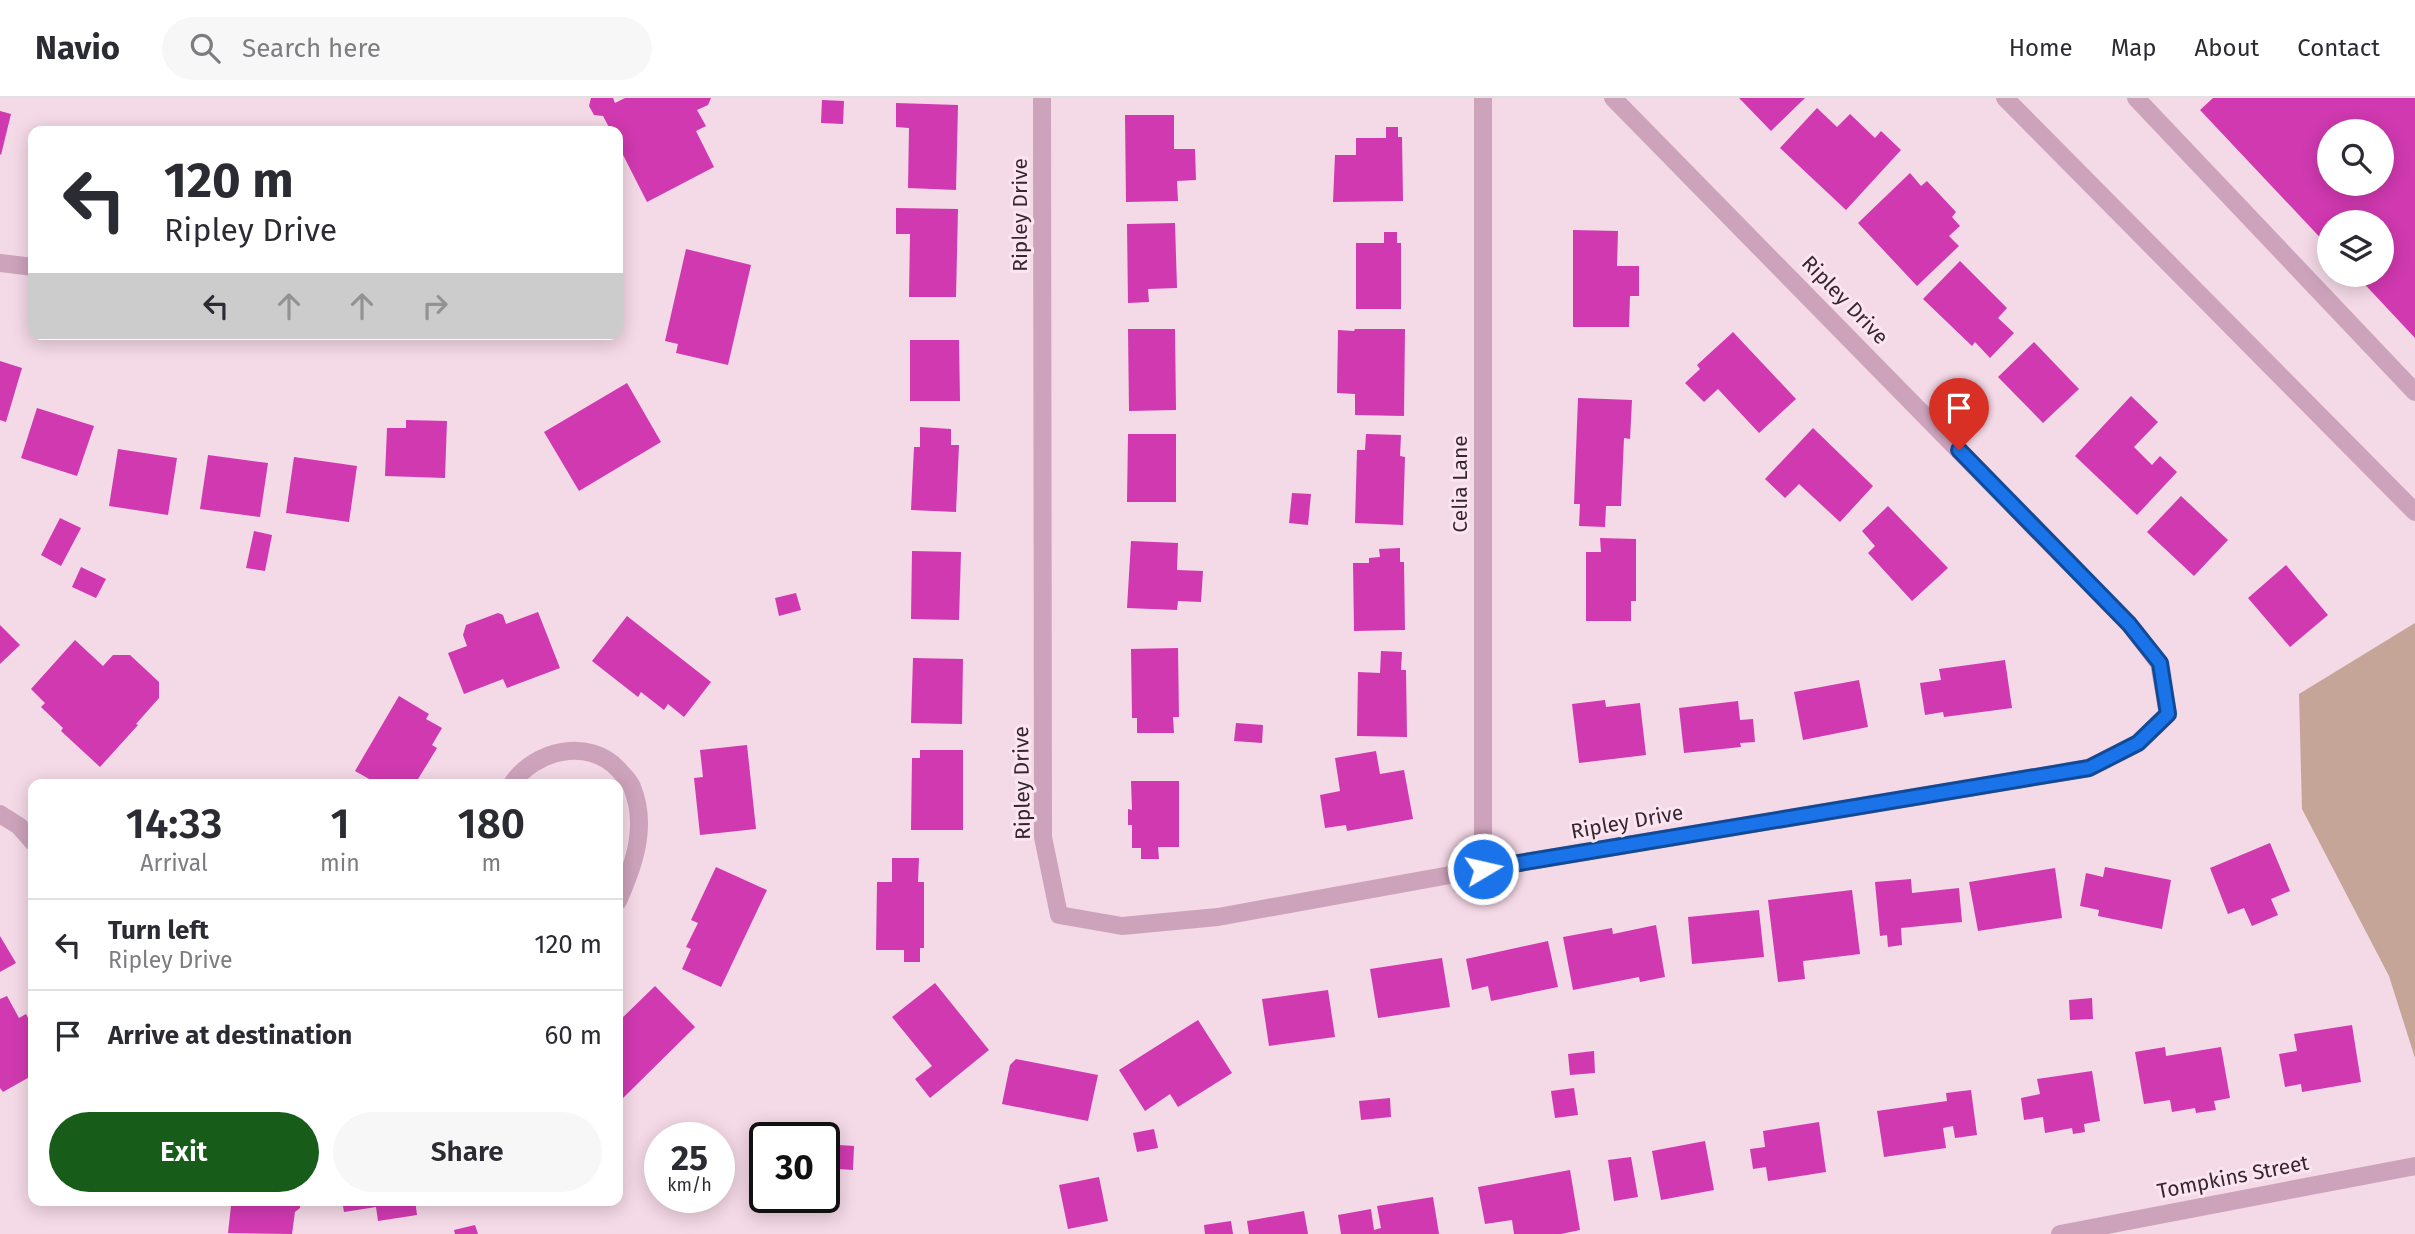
<!DOCTYPE html>
<html lang="en">
<head>
<meta charset="utf-8">
<style>
  body { margin:0; font-family:"Fira Sans",sans-serif; background:#f7f7f7; color:#2b2b33; height:100vh; display:flex; flex-direction:column; font-size:26px; white-space:nowrap }
  * { box-sizing:border-box; margin:0 }
  p { font-size:23px; color:#7c7c81 }
  .icon { flex:none; width:38px; height:38px; fill:none; stroke:currentColor; stroke-width:2; stroke-linecap:round; stroke-linejoin:round }
  .map { position:relative; flex:1; overflow:hidden }
  .drawer { position:absolute; left:28px; top:681px; width:595px; height:427px; display:flex; flex-direction:column; background:#fff; border-radius:14px; box-shadow:0 4px 18px #0003 }
  .drawer>* { flex:none }
  .banner { position:absolute; left:28px; top:28px; width:595px; height:214px; border-radius:14px; box-shadow:0 4px 18px #0003; background:#fff; color:#2b2b33; overflow:hidden }
  .buttons { position:absolute; left:2317px; top:21px; display:grid; gap:14px }
  .buttons a { display:grid; place-items:center; width:77px; height:77px; border-radius:50%; background:#fff; box-shadow:0 4px 18px #0003; font-size:35px }
  .speed { position:absolute; left:644px; top:1024px; display:flex; gap:14px; font-size:35px; font-weight:700; text-align:center }
  .speed>* { display:grid; place-content:center; width:91px; height:91px; border-radius:50%; background:#fff; box-shadow:0 4px 18px #0003; line-height:1 }
  .speed small { font-size:18px; font-weight:400 }
  .speed .limit { border:4px solid #111; border-radius:10px; background:#fff; color:#111 }
  .pin { position:absolute; display:grid; place-items:center; width:60px; height:60px; color:#fff; margin:-72px -30px; border-radius:50% 50% 50% 0; rotate:-45deg; box-shadow:0 0 7px #0007 }
  .pin .icon { rotate:45deg }
  .me { position:absolute; width:77px; margin:-38px; rotate:81deg; stroke-linejoin:round; filter:drop-shadow(0 0 5px #0008) }
  .turn { display:flex; align-items:center; gap:24px; height:147px; padding:0 21px; font-size:32px }
  .turn .icon { width:91px; height:91px; stroke-width:2.5 }
  .turn b { display:block; font-size:49px; line-height:60px }
  .lanes { display:flex; align-items:center; height:66px; padding:0 21px; background:#0003; justify-content:center; gap:35px; direction:ltr }
  .lanes .off { opacity:.35 }
  .eta { display:flex; justify-content:space-evenly; align-items:center; height:119px; text-align:center }
  .eta b { font-size:42px; font-weight:600; line-height:49px }
  .action { display:flex; gap:14px; margin-top:auto; padding:14px 21px }
  .action a { flex:1; height:80px; border-radius:42px; background:#185c1a; color:#fff; font-size:28px; font-weight:600; line-height:80px; text-align:center }
  .action a+a { background:#f7f7f7; color:#2b2b33 }
  ul { padding:0; list-style:none }
  li { display:flex; align-items:center; gap:21px; height:91px; padding:0 21px; border-top:2px solid #e1e1e2 }
  li div { flex:1 }
  li b { display:block; font-size:26px }
  li em { font-style:normal }
  header { display:flex; align-items:center; gap:42px; box-sizing:border-box; height:98px; padding:0 35px; background:#fff; border-bottom:2px solid #e1e1e2 }
  header strong { font-size:33px }
  nav { display:flex; gap:38px; margin-inline-start:auto; font-size:24px }
  .search { width:490px; height:63px; background:#f7f7f7; display:flex; align-items:center; gap:18px; box-sizing:border-box; padding:0 24px; border-radius:38px; color:#7c7c81; font-size:26px }
  .map>svg:first-child { display:block }
  .green { fill:#c4a597 }
  .building { fill:#d139b1; fill-rule:evenodd }
  .lines { fill:none; stroke-linecap:round; stroke-linejoin:round }
  .lane { stroke:#cda3bb; stroke-width:18 }
  .street { stroke:#cda3bb; stroke-width:18 }
  .route-casing { stroke:#114b97; stroke-width:18 }
  .route { stroke:#1a73e8; stroke-width:12 }
  .labels { text-anchor:middle; dominant-baseline:central; stroke-width:6; stroke-linejoin:round; paint-order:stroke }
  .street-label { font-size:21px; fill:#372632; stroke:#fbe5f0 }
</style>
</head>
<body>
<header>
<strong>Navio</strong>
<div class="search"><svg class="icon" aria-label="search" viewBox="0 0 24 24"><circle cx="10" cy="10" r="6"/><path d="M15 15l6 6"/></svg>Search here</div>
<nav><a>Home</a><a>Map</a><a>About</a><a>Contact</a></nav>
</header>
<div class="map">
<svg width="2415" height="1136" viewBox="0 0 2415 1136">
  <rect width="100%" height="100%" fill="#f4d9e6"/>
  <!-- green -->
  <polygon class="green" points="2415,525 2415,960 2389,878 2302,711 2299,596"/>
  <!-- building -->
  <g class="building">
    <polygon points="591,0 613,0 615,5 625,0 711,0 708,7 697,12 706,28 696,33 714,69 647,104 618,47 618,33 611,33 603,18 594,17 589,8"/>
    <polygon points="1739,0 1805,0 1771,33"/>
    <path d="M2213 0H2415V240L2356 177H2382V124H2329V149L2200 12ZM2329 33H2382V86H2329Z"/>
    <polygon points="822,2 844,3 843,26 821,25"/>
    <polygon points="896,5 958,7 956,92 908,90 909,30 896,29"/>
    <polygon points="1817,10 1837,29 1850,16 1875,40 1881,33 1901,52 1846,112 1780,50"/>
    <polygon points="0,13 11,16 1,57 0,56"/>
    <polygon points="1125,17 1174,17 1174,51 1195,51 1196,82 1177,83 1178,103 1126,104"/>
    <polygon points="1386,29 1398,29 1398,39 1402,39 1403,103 1333,104 1335,57 1356,57 1356,40 1386,40"/>
    <polygon points="1910,75 1921,88 1927,83 1956,114 1952,119 1960,128 1949,138 1959,148 1917,188 1858,125"/>
    <polygon points="896,110 958,111 956,199 909,199 910,136 896,136"/>
    <polygon points="1175,125 1177,190 1148,191 1149,204 1128,205 1127,126"/>
    <polygon points="1573,132 1618,133 1617,168 1639,168 1639,198 1630,198 1629,229 1573,229"/>
    <polygon points="1384,134 1397,134 1397,145 1401,145 1401,211 1356,211 1356,145 1384,145"/>
    <polygon points="686,151 751,167 728,267 676,255 678,246 665,243"/>
    <polygon points="1960,163 2007,210 1998,220 2014,235 1990,260 1975,244 1972,248 1923,201"/>
    <polygon points="1128,231 1175,231 1176,312 1129,313"/>
    <polygon points="1355,231 1405,231 1404,318 1355,317 1355,296 1337,295 1338,232 1354,233"/>
    <polygon points="1733,234 1796,301 1759,335 1718,291 1704,304 1685,285 1700,271 1697,267"/>
    <polygon points="910,242 959,242 960,303 910,303"/>
    <polygon points="2034,244 2079,291 2043,325 1998,279"/>
    <polygon points="0,263 22,270 6,324 0,322"/>
    <polygon points="627,285 661,344 579,393 544,334"/>
    <polygon points="2131,298 2158,324 2134,349 2152,367 2160,358 2177,374 2137,417 2075,358"/>
    <polygon points="1578,300 1632,302 1630,341 1624,340 1621,408 1606,408 1605,429 1579,428 1580,406 1574,406"/>
    <polygon points="37,310 94,328 77,378 21,360"/>
    <polygon points="406,322 447,323 445,380 385,378 387,330 406,330"/>
    <polygon points="920,329 951,331 951,347 959,347 956,414 911,412 914,349 920,349"/>
    <polygon points="1813,330 1873,388 1840,424 1799,386 1785,400 1765,381"/>
    <polygon points="1128,336 1176,336 1176,404 1127,404"/>
    <polygon points="1366,336 1401,337 1400,358 1405,359 1403,427 1355,425 1357,352 1365,352"/>
    <polygon points="118,351 177,360 168,417 109,408"/>
    <polygon points="208,357 268,365 260,419 200,411"/>
    <polygon points="294,359 357,368 349,424 286,415"/>
    <polygon points="1292,395 1311,396 1308,427 1289,425"/>
    <polygon points="2181,398 2228,442 2194,478 2147,434"/>
    <polygon points="1888,408 1948,470 1912,503 1868,455 1875,448 1862,433"/>
    <polygon points="60,420 81,430 61,468 41,457"/>
    <polygon points="254,433 272,437 265,473 246,470"/>
    <polygon points="1600,440 1636,441 1636,503 1631,503 1631,523 1586,523 1586,454 1601,454"/>
    <polygon points="1131,443 1178,445 1177,472 1203,473 1201,504 1178,503 1177,512 1127,510"/>
    <polygon points="1400,450 1400,464 1404,464 1405,532 1354,533 1353,465 1369,465 1369,460 1380,459 1379,451"/>
    <polygon points="912,453 961,454 959,522 911,521"/>
    <polygon points="2286,467 2328,517 2290,549 2248,500"/>
    <polygon points="81,469 106,481 96,500 72,489"/>
    <polygon points="796,495 801,512 779,518 775,500"/>
    <polygon points="538,514 560,570 507,590 503,581 464,596 448,555 467,548 463,537 466,527 498,515 503,517 506,526"/>
    <polygon points="627,518 711,584 684,619 668,606 664,612 641,594 638,599 592,563"/>
    <polygon points="0,527 20,547 0,566"/>
    <polygon points="75,542 103,568 113,557 130,557 159,584 159,600 136,626 138,627 100,669 61,633 63,630 41,609 45,605 31,591"/>
    <polygon points="1178,550 1179,619 1173,619 1174,635 1137,635 1137,620 1132,620 1131,551"/>
    <polygon points="1381,553 1402,554 1401,572 1406,572 1407,639 1357,638 1358,574 1380,575"/>
    <polygon points="913,560 963,561 962,626 911,625"/>
    <polygon points="2005,562 2012,610 1944,619 1943,614 1925,617 1920,585 1941,582 1939,571"/>
    <polygon points="1859,582 1868,629 1803,642 1794,594"/>
    <polygon points="399,598 429,616 426,621 442,630 432,647 437,650 415,686 378,686 355,673"/>
    <polygon points="1605,602 1606,609 1640,605 1646,657 1579,665 1572,606"/>
    <polygon points="1738,603 1740,622 1753,621 1755,644 1740,645 1741,649 1684,655 1679,610"/>
    <polygon points="1236,625 1263,627 1262,645 1234,643"/>
    <polygon points="747,647 756,731 700,737 694,680 703,679 700,652"/>
    <polygon points="920,652 963,652 963,732 911,732 912,660 920,660"/>
    <polygon points="1376,653 1380,676 1404,672 1413,721 1347,733 1346,727 1325,730 1320,697 1340,693 1335,660"/>
    <polygon points="1131,683 1179,683 1179,749 1158,749 1159,761 1141,761 1141,750 1132,750 1132,727 1128,727 1128,711 1132,712"/>
    <polygon points="2270,745 2290,793 2271,801 2278,817 2252,828 2244,810 2228,816 2210,770"/>
    <polygon points="892,760 919,760 918,784 924,784 924,850 920,850 920,864 904,864 904,852 876,852 877,784 892,784"/>
    <polygon points="716,769 767,792 721,889 682,871 691,851 686,849 698,825 691,822"/>
    <polygon points="2105,769 2171,782 2162,831 2098,818 2099,812 2080,808 2086,775 2103,779"/>
    <polygon points="2055,770 2062,820 1978,833 1969,784"/>
    <polygon points="1911,781 1912,795 1959,790 1962,824 1901,830 1902,847 1888,849 1887,837 1880,838 1875,784"/>
    <polygon points="1852,792 1860,856 1803,863 1805,881 1778,884 1768,802"/>
    <polygon points="1759,812 1764,859 1692,866 1688,819"/>
    <polygon points="1656,827 1665,879 1640,884 1639,879 1573,892 1563,839 1612,830 1613,836"/>
    <polygon points="0,838 16,865 0,874"/>
    <polygon points="1548,843 1558,889 1491,903 1488,888 1472,892 1466,861"/>
    <polygon points="1442,860 1450,909 1378,920 1370,871"/>
    <polygon points="935,885 989,952 930,1000 915,981 932,968 892,919"/>
    <polygon points="655,888 695,929 621,1002 618,999 618,924"/>
    <polygon points="1328,892 1335,939 1269,948 1262,901"/>
    <polygon points="7,898 19,920 26,916 33,929 33,977 3,994 0,990 0,901"/>
    <polygon points="2092,900 2093,921 2070,922 2069,902"/>
    <polygon points="1198,922 1232,975 1178,1009 1170,996 1145,1013 1119,972"/>
    <polygon points="2352,927 2361,984 2302,994 2301,986 2285,989 2279,956 2297,953 2294,936"/>
    <polygon points="2165,949 2166,958 2221,949 2230,1000 2214,1003 2216,1012 2196,1015 2195,1010 2172,1014 2170,1002 2144,1006 2135,954"/>
    <polygon points="1594,953 1595,975 1570,977 1568,956"/>
    <polygon points="1016,961 1098,977 1088,1023 1002,1006 1010,967"/>
    <polygon points="2092,973 2100,1023 2084,1026 2085,1034 2073,1036 2072,1030 2045,1035 2043,1019 2024,1022 2021,1000 2040,996 2037,981"/>
    <polygon points="1574,990 1578,1017 1555,1020 1551,993"/>
    <polygon points="1971,992 1977,1037 1955,1040 1953,1028 1943,1030 1946,1050 1884,1059 1877,1013 1947,1003 1946,995"/>
    <polygon points="1390,1000 1391,1019 1361,1022 1359,1003"/>
    <polygon points="1819,1024 1826,1074 1768,1083 1766,1069 1753,1071 1750,1051 1765,1049 1763,1033"/>
    <polygon points="1154,1031 1158,1050 1137,1054 1133,1035"/>
    <polygon points="1705,1043 1714,1092 1661,1102 1652,1053"/>
    <polygon points="839,1047 854,1048 853,1072 838,1071"/>
    <polygon points="1631,1059 1638,1099 1614,1103 1608,1062"/>
    <polygon points="1570,1072 1580,1132 1561,1136 1514,1136 1512,1122 1485,1126 1478,1089"/>
    <polygon points="1099,1079 1108,1123 1068,1131 1059,1087"/>
    <polygon points="1433,1099 1439,1136 1341,1136 1338,1117 1371,1111 1374,1132 1381,1130 1377,1108"/>
    <polygon points="225,1102 301,1102 300,1110 295,1114 292,1136 228,1135 231,1108 224,1107"/>
    <polygon points="342,1102 415,1102 417,1117 378,1123 376,1109 344,1114"/>
    <polygon points="1304,1113 1308,1136 1249,1136 1247,1123"/>
    <polygon points="1231,1123 1233,1136 1205,1136 1204,1127"/>
    <polygon points="475,1127 478,1136 455,1136 454,1132"/>
  </g>
  <g class="lines">
    <!-- lane -->
    <g class="lane">
      <polyline points="2005,0 2415,414"/>
      <polyline points="2136,0 2415,294"/>
    </g>
    <!-- street -->
    <g class="street">
      <polyline points="1042,0 1043,739 1059,817 1122,828 1218,819 1483,771 2089,670 2138,645 2168,616 2159,565 2129,526 1613,0"/>
      <polyline points="0,165 33,169"/>
      <path d="M512 686C534 652 589 639 619 672 623 677 630 683 632 689 648 728 634 767 618 803"/>
      <polyline points="0,716 19,728 33,744"/>
      <polyline points="1483,771 1483,0"/>
      <polyline points="2060,1136 2415,1068"/>
    </g>
  </g>
  <g class="lines">
    <defs>
      <polyline id="route" points="1483,771 2089,670 2138,645 2168,616 2160,565 2129,526 1959,352"/>
    </defs>
    <!-- route casing -->
    <use href="#route" class="route-casing"/>
    <!-- route -->
    <use href="#route" class="route"/>
  </g>
  <g class="labels">
    <!-- street labels -->
    <g class="street-label">
      <text transform="translate(1020 117) rotate(-90)">Ripley Drive</text>
      <text transform="translate(1845 202) rotate(46)">Ripley Drive</text>
      <text transform="translate(1460 386) rotate(-90)">Celia Lane</text>
      <text transform="translate(1022 685) rotate(-91)">Ripley Drive</text>
      <text transform="translate(1627 724) rotate(-10)">Ripley Drive</text>
      <text transform="translate(2233 1079) rotate(-11)">Tompkins Street</text>
    </g>
  </g>
</svg>
<div class="buttons">
<a><svg class="icon" aria-label="search" viewBox="0 0 24 24"><circle cx="10" cy="10" r="6"/><path d="M15 15l6 6"/></svg></a>
<a><svg class="icon" aria-label="layers" viewBox="0 0 24 24"><path d="M12 4l9 5-9 5-9-5zM3 14l9 5 9-5"/></svg></a>
</div>
<div class="speed"><div>25<small>km/h</small></div><div class="limit">30</div></div>
<div class="pin" style="left:1959px;top:352px;background:#d93025"><svg class="icon" aria-label="arrive" viewBox="0 0 24 24"><path d="M6 21V4h12l-3 4 3 4H6"/></svg></div>
<svg class="me" style="left:1483px;top:771px" viewBox="-20 -20 40 40"><circle r="17" fill="#1a73e8" stroke="#fff" stroke-width="3"/><path d="M0-11L8 9 0 5-8 9z" fill="#fff"/></svg>
<div class="banner">
<div class="turn"><svg class="icon" aria-label="left" viewBox="0 0 24 24"><path d="M17 20v-9H6M10 6l-5 5 5 5"/></svg><div><b>120 m</b>Ripley Drive</div></div>
<div class="lanes"><svg class="icon" aria-label="left" viewBox="0 0 24 24"><path d="M17 20v-9H6M10 6l-5 5 5 5"/></svg><svg class="icon off" aria-label="ahead" viewBox="0 0 24 24"><path d="M12 20V5M6 11l6-6 6 6"/></svg><svg class="icon off" aria-label="ahead" viewBox="0 0 24 24"><path d="M12 20V5M6 11l6-6 6 6"/></svg><svg class="icon off" aria-label="right" viewBox="0 0 24 24"><path d="M7 20v-9h11M14 6l5 5-5 5"/></svg></div>
</div>
<section class="drawer">
<div class="eta">
<div><b>14:33</b><p>Arrival</p></div>
<div><b>1</b><p>min</p></div>
<div><b>180</b><p>m</p></div>
</div>
<ul>
<li><svg class="icon" aria-label="left" viewBox="0 0 24 24"><path d="M17 20v-9H6M10 6l-5 5 5 5"/></svg><div><b>Turn left</b><p>Ripley Drive</p></div><em>120 m</em></li>
<li><svg class="icon" aria-label="arrive" viewBox="0 0 24 24"><path d="M6 21V4h12l-3 4 3 4H6"/></svg><div><b>Arrive at destination</b></div><em>60 m</em></li>
</ul>
<div class="action"><a>Exit</a><a>Share</a></div>
</section>
</div>
</body>
</html>
